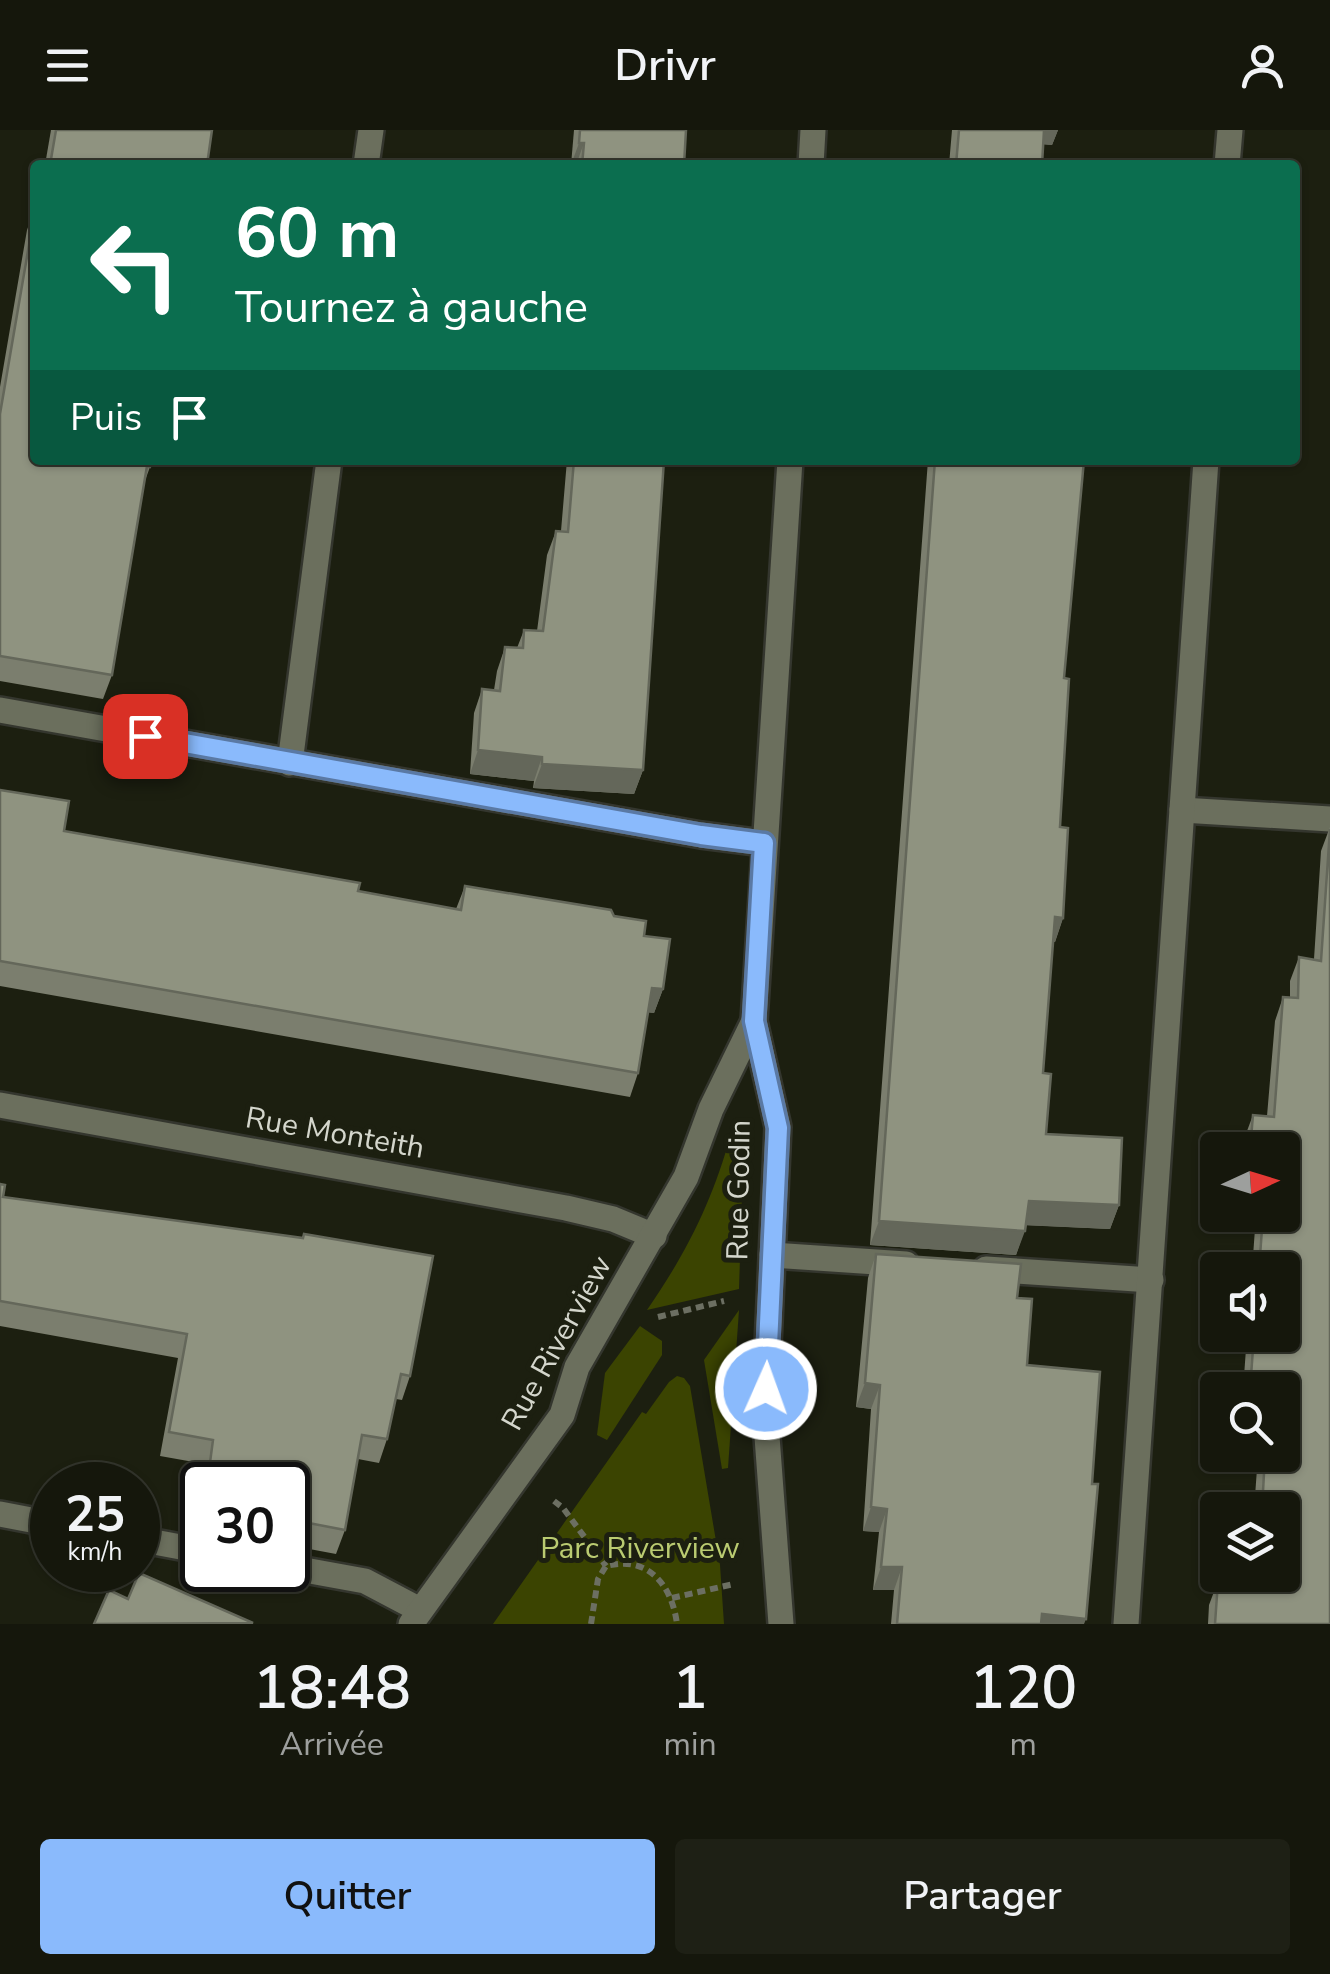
<!DOCTYPE html>
<html lang="fr">
<head>
<meta charset="utf-8">
<style>
  body { margin:0; font-family:"Nunito Sans",sans-serif; background:#1e2015; color:#f1f3f6; height:100vh; display:flex; flex-direction:column; font-size:38px; white-space:nowrap }
  * { box-sizing:border-box; margin:0 }
  p { font-size:32px; color:#9d9f9d }
  .icon { flex:none; width:55px; height:55px; fill:none; stroke:currentColor; stroke-width:2; stroke-linecap:round; stroke-linejoin:round }
  .map { position:relative; height:1494px; overflow:hidden }
  .panel { display:flex; flex-direction:column; background:#15170c; flex:1 }
  .panel>* { flex:none }
  .guide { position:absolute; left:30px; top:30px; width:1270px; height:305px; border-radius:10px; box-shadow:0 2px 8px #0004,0 0 0 2px #34362d; background:#0b6e4f; color:#fff; overflow:hidden }
  .needle { width:65px; rotate:86deg }
  .buttons { position:absolute; left:1200px; top:1002px; display:grid; gap:20px }
  .buttons a { display:grid; place-items:center; width:100px; height:100px; border-radius:10px; background:#15170c; box-shadow:0 2px 8px #0004,0 0 0 2px #34362d; font-size:50px }
  .speed { position:absolute; left:30px; top:1332px; display:flex; gap:20px; font-size:50px; font-weight:700; text-align:center }
  .speed>* { display:grid; place-content:center; width:130px; height:130px; border-radius:50%; background:#15170c; box-shadow:0 2px 8px #0004,0 0 0 2px #34362d; line-height:1 }
  .speed small { font-size:25px; font-weight:400 }
  .speed .limit { border:5px solid #111; border-radius:15px; background:#fff; color:#111 }
  .pin { position:absolute; display:grid; place-items:center; width:85px; height:85px; color:#fff; margin:-42px; border-radius:20px; box-shadow:0 5px 15px #0006 }
  .me { position:absolute; width:110px; margin:-55px; rotate:2deg; stroke-linejoin:round; filter:drop-shadow(0 0 8px #0008) }
  .turn { display:flex; align-items:center; gap:35px; height:210px; padding:0 40px; font-size:45px }
  .turn .icon { width:130px; height:130px; stroke-width:2.5 }
  .turn b { display:block; font-size:70px; line-height:85px }
  .then { display:flex; align-items:center; height:95px; padding:0 40px; background:#0003; gap:20px; font-size:38px }
  .eta { display:flex; justify-content:space-evenly; align-items:center; height:170px; text-align:center }
  .eta b { font-size:60px; font-weight:600; line-height:70px }
  .primary-button { display:flex; gap:20px; margin-top:auto; padding:20px 40px }
  .primary-button a { flex:1; height:115px; border-radius:10px; background:#8abafc; color:#111; font-size:40px; font-weight:600; line-height:115px; text-align:center }
  .primary-button a+a { background:#1e2015; color:#f1f3f6 }
  header { display:flex; justify-content:space-between; align-items:center; height:130px; padding:0 40px; background:#15170c; font-size:45px; font-weight:600 }
  .map>svg:first-child { display:block }
  .green { fill:#3b4401 }
  .lines { fill:none; stroke-linecap:round; stroke-linejoin:round }
  .lane-casing { stroke:#34362e; stroke-width:30 }
  .street-casing { stroke:#34362e; stroke-width:30 }
  .path { stroke:#6c6f62; stroke-width:6; stroke-dasharray:8 5; stroke-linecap:butt }
  .lane { stroke:#6b6f5d; stroke-width:25 }
  .street { stroke:#6b6f5d; stroke-width:25 }
  .wall { fill:#7b7e6e }
  .shaded-wall { fill:#64675a }
  .building { fill:#8f9380; stroke:#64675a; stroke-width:2.5 }
  .route-casing { stroke:#5a79a4; stroke-width:25 }
  .route { stroke:#8abafc; stroke-width:18 }
  .labels { text-anchor:middle; dominant-baseline:central; stroke-width:10; stroke-linejoin:round; paint-order:stroke }
  .street-label { font-size:30px; fill:#d4d6cc; stroke:#1c1f10 }
  .park-label { font-size:30px; fill:#bacb71; stroke:#1c1f10 }
</style>
</head>
<body>
<header><svg class="icon" aria-label="menu" viewBox="0 0 24 24"><path d="M4 6h16M4 12h16M4 18h16"/></svg>Drivr<svg class="icon" aria-label="person" viewBox="0 0 24 24"><circle cx="12" cy="8" r="4"/><path d="M4 21q1-7 8-7t8 7"/></svg></header>
<div class="map">
<svg width="1330" height="1494" viewBox="0 0 1330 1494">
  <rect width="100%" height="100%" fill="#1c1f10"/>
  <!-- green -->
  <g class="green">
    <path d="M731 1004H744L739 1159 647 1180C687 1122 712 1072 731 1004Z"/>
    <polygon points="739,1180 728,1338 722,1339 704,1230"/>
    <polygon points="640,1196 662,1211 662,1225 607,1310 597,1305 605,1243"/>
    <polygon points="677,1246 684,1248 690,1256 720,1435 724,1494 493,1494 642,1282 646,1284 669,1252"/>
  </g>
  <g class="lines">
    <defs>
      <g id="lane">
        <polyline points="366,35 371,0"/>
        <polyline points="1227,35 1230,0"/>
        <polyline points="0,580 701,705 764,713"/>
        <polyline points="290,633 329,330"/>
        <polyline points="1182,680 1330,689"/>
        <polyline points="772,1125 906,1134"/>
        <polyline points="986,1139 1151,1150"/>
        <polyline points="0,1384 52,1394"/>
        <polyline points="138,1409 202,1421"/>
        <polyline points="288,1437 365,1451 420,1480"/>
        <polyline points="1126,1494 1206,330"/>
      </g>
      <g id="street">
        <polyline points="811,35 813,0"/>
        <polyline points="0,975 566,1078 613,1089 654,1106"/>
        <polyline points="411,1494 562,1285 577,1237 686,1047 711,979 754,891"/>
        <polyline points="781,1494 765,1280 778,997 754,891 790,330"/>
      </g>
    </defs>
    <!-- lane casing -->
    <use href="#lane" class="lane-casing"/>
    <!-- street casing -->
    <use href="#street" class="street-casing"/>
    <!-- path -->
    <g class="path">
      <polyline points="658,1187 724,1171"/>
      <polyline points="554,1371 563,1378 606,1436"/>
      <polyline points="672,1468 734,1454"/>
      <path d="M591 1494 598 1449 606 1436C648 1425 672 1455 677 1494"/>
    </g>
    <!-- lane -->
    <use href="#lane" class="lane"/>
    <!-- street -->
    <use href="#street" class="street"/>
  </g>
  <!-- wall -->
  <g class="wall">
    <polygon points="51,0 212,0 207,35 45,35"/>
    <polygon points="574,0 686,0 684,35 571,35"/>
    <polygon points="952,0 1058,0 1052,15 1044,14 1042,35 949,35"/>
    <polygon points="35,78 150,337 143,356 112,545 103,569 0,551 0,257 27,100"/>
    <polygon points="567,330 664,330 643,640 634,664 533,658 534,651 470,644 474,583 482,559 494,560 497,541 505,517 517,518 524,500 537,501 547,425 556,401 561,401"/>
    <polygon points="928,330 1084,330 1064,548 1060,697 1063,788 1055,812 1053,812 1043,943 1046,1004 1119,1075 1110,1099 1026,1095 1016,1125 870,1115"/>
    <polygon points="0,660 64,701 358,761 456,779 465,756 614,786 644,806 663,859 654,883 648,882 638,943 630,967 0,856"/>
    <polygon points="1330,697 1330,1494 1208,1494 1209,1475 1218,1451 1250,1454 1250,1445 1282,1445 1282,1380 1254,1380 1258,1325 1282,1325 1282,1260 1243,1260 1247,1205 1282,1205 1282,1140 1252,1140 1256,1085 1282,1085 1282,1020 1243,1020 1244,1009 1253,985 1267,986 1275,891 1283,867 1290,867 1290,851 1299,827 1314,829 1321,721"/>
    <polygon points="0,1054 3,1067 410,1246 402,1270 396,1269 387,1309 379,1333 358,1329 345,1400 336,1424 288,1415 288,1355 202,1355 202,1400 196,1398 205,1334 160,1326 178,1228 0,1196"/>
    <polygon points="876,1124 1017,1168 1027,1235 1092,1354 1084,1494 891,1494 894,1460 873,1460 879,1402 863,1401 871,1279 856,1277 868,1148"/>
  </g>
  <!-- shaded-wall -->
  <g class="shaded-wall">
    <polygon points="1041,0 1058,0 1052,15 1036,14"/>
    <polygon points="579,13 584,13 576,35 571,35"/>
    <polygon points="478,620 542,627 534,651 470,644"/>
    <polygon points="542,634 643,640 634,664 533,658"/>
    <polygon points="1055,787 1063,788 1055,812 1046,811"/>
    <polygon points="652,858 663,859 654,883 643,882"/>
    <polygon points="1029,1071 1119,1075 1110,1099 1020,1095"/>
    <polygon points="879,1091 1025,1101 1016,1125 870,1115"/>
    <polygon points="865,1253 880,1255 871,1279 856,1277"/>
    <polygon points="871,1377 887,1379 879,1402 863,1401"/>
    <polygon points="881,1437 902,1437 894,1460 873,1460"/>
    <polygon points="1042,1484 1086,1489 1084,1494 1038,1494"/>
  </g>
  <!-- building -->
  <g class="building">
    <polygon points="56,0 212,0 207,35 50,35"/>
    <polygon points="580,0 686,0 684,35 582,35 584,13 579,13"/>
    <polygon points="959,0 1044,0 1042,35 956,35"/>
    <polygon points="35,80 35,330 152,330 150,337 147,336 112,545 0,526 0,284"/>
    <polygon points="574,330 664,330 643,640 542,634 542,627 478,620 482,559 500,561 505,517 523,518 524,500 543,501 556,401 568,402"/>
    <polygon points="935,330 1084,330 1064,548 1069,549 1060,697 1068,698 1063,788 1055,787 1043,943 1051,944 1046,1004 1122,1008 1119,1075 1029,1071 1025,1101 879,1091"/>
    <polygon points="0,660 69,671 64,701 360,753 358,761 461,780 465,756 611,780 614,786 646,791 644,806 670,809 663,859 652,858 638,943 0,831"/>
    <polygon points="1330,699 1330,1494 1215,1494 1218,1451 1257,1454 1258,1445 1282,1445 1282,1380 1262,1380 1265,1325 1282,1325 1282,1260 1250,1260 1254,1205 1282,1205 1282,1140 1259,1140 1263,1085 1282,1085 1282,1020 1250,1020 1253,985 1274,987 1283,867 1298,868 1299,827 1321,831"/>
    <polygon points="0,1054 5,1055 3,1067 303,1108 304,1104 433,1126 410,1246 401,1244 387,1309 362,1305 345,1400 288,1389 288,1355 207,1355 213,1310 169,1302 187,1204 0,1171"/>
    <polygon points="876,1124 1021,1134 1017,1168 1032,1169 1027,1235 1100,1242 1092,1354 1098,1354 1086,1489 1042,1484 1041,1494 897,1494 902,1437 881,1437 887,1379 871,1377 880,1255 865,1253"/>
    <polygon points="139,1443 253,1493 94,1494 109,1460 128,1469"/>
  </g>
  <g class="lines">
    <defs>
      <polyline id="route" points="145,606 701,705 764,713 754,891 778,998 766,1259"/>
    </defs>
    <!-- route casing -->
    <use href="#route" class="route-casing"/>
    <!-- route -->
    <use href="#route" class="route"/>
  </g>
  <g class="labels">
    <!-- street labels -->
    <g class="street-label">
      <text transform="translate(335 1003) rotate(10)">Rue Monteith</text>
      <text transform="translate(739 1060) rotate(-89)">Rue Godin</text>
      <text transform="translate(557 1213) rotate(-61)">Rue Riverview</text>
    </g>
    <!-- park labels -->
    <g class="park-label">
      <text x="640" y="1418">Parc Riverview</text>
    </g>
  </g>
</svg>
<div class="buttons">
<a><svg class="needle" viewBox="-14 -14 28 28"><path d="M0-13l5 13h-10z" fill="#e53935"/><path d="M0 13l5-13h-10z" fill="#9d9f9d"/></svg></a>
<a><svg class="icon" aria-label="sound" viewBox="0 0 24 24"><path d="M4 9h4l5-4v14l-5-4H4zM17 9q2 3 0 6"/></svg></a>
<a><svg class="icon" aria-label="search" viewBox="0 0 24 24"><circle cx="10" cy="10" r="6"/><path d="M15 15l6 6"/></svg></a>
<a><svg class="icon" aria-label="layers" viewBox="0 0 24 24"><path d="M12 4l9 5-9 5-9-5zM3 14l9 5 9-5"/></svg></a>
</div>
<div class="speed"><div>25<small>km/h</small></div><div class="limit">30</div></div>
<div class="pin" style="left:145px;top:606px;background:#d93025"><svg class="icon" aria-label="arrive" viewBox="0 0 24 24"><path d="M6 21V4h12l-3 4 3 4H6"/></svg></div>
<svg class="me" style="left:766px;top:1259px" viewBox="-20 -20 40 40"><circle r="17" fill="#8abafc" stroke="#fff" stroke-width="3"/><path d="M0-11L8 9 0 5-8 9z" fill="#fff"/></svg>
<div class="guide">
<div class="turn"><svg class="icon" aria-label="left" viewBox="0 0 24 24"><path d="M17 20v-9H6M10 6l-5 5 5 5"/></svg><div><b>60 m</b>Tournez à gauche</div></div>
<div class="then">Puis<svg class="icon" aria-label="arrive" viewBox="0 0 24 24"><path d="M6 21V4h12l-3 4 3 4H6"/></svg></div>
</div>
</div>
<section class="panel">
<div class="eta">
<div><b>18:48</b><p>Arrivée</p></div>
<div><b>1</b><p>min</p></div>
<div><b>120</b><p>m</p></div>
</div>
<div class="primary-button"><a>Quitter</a><a>Partager</a></div>
</section>
</body>
</html>
